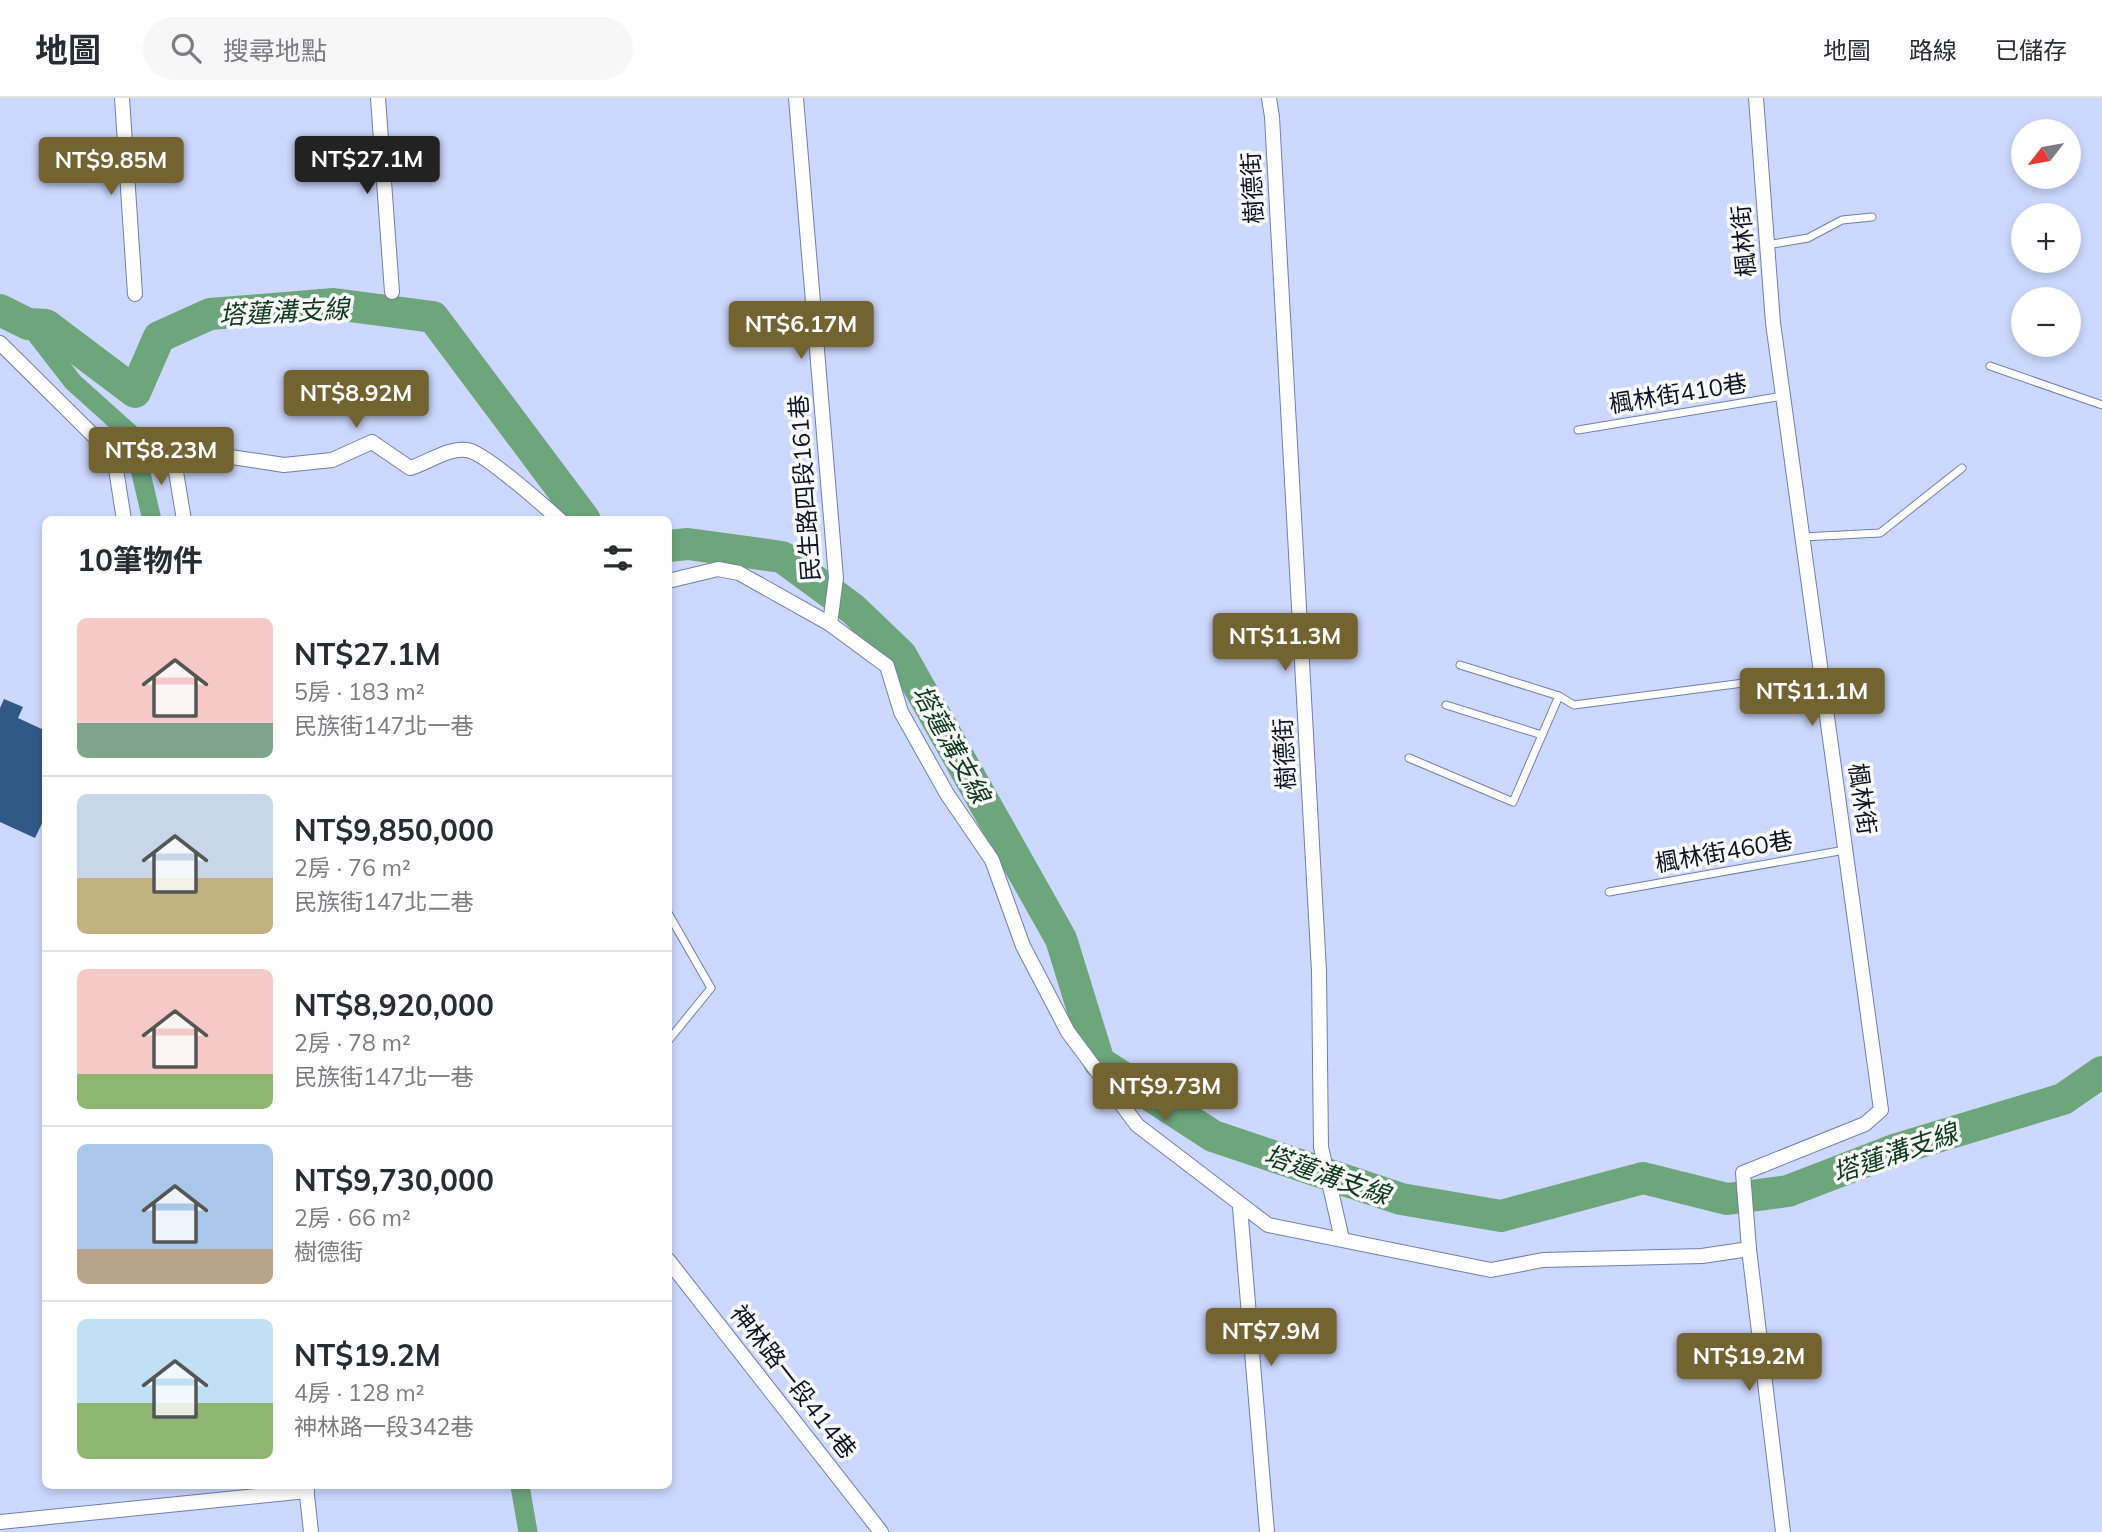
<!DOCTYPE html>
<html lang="zh-TW">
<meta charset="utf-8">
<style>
:root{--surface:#fff;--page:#f7f7f7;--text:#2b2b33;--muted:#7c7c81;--line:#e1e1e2;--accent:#736331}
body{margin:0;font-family:Mulish,"Noto Sans TC",sans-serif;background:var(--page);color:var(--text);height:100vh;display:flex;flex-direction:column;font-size:26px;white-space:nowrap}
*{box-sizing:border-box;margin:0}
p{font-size:23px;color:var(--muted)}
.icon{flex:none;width:38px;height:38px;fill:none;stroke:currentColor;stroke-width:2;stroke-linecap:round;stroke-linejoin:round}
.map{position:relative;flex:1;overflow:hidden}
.sheet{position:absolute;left:42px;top:418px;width:630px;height:973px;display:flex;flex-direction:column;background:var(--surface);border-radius:10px;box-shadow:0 4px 10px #0003}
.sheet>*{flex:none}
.needle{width:46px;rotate:239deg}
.buttons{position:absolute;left:2011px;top:21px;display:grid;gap:14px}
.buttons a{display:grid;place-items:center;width:70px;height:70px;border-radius:50%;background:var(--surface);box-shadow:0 4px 10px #0003;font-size:35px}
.price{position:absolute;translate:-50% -60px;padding:0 16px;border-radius:7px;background:var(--accent);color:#fff;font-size:23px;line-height:46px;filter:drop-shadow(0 2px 4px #0008)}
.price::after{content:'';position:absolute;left:50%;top:42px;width:21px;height:16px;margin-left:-10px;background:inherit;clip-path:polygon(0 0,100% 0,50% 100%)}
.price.selected{background:#222;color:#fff}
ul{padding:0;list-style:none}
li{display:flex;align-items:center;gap:21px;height:175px;padding:0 35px}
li+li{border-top:2px solid var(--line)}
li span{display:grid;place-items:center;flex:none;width:196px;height:140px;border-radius:10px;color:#555}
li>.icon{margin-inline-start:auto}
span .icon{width:84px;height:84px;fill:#fffc;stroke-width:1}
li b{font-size:30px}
h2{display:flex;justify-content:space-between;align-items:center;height:84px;padding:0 35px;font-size:30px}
header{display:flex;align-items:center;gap:42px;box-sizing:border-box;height:98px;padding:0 35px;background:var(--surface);border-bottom:2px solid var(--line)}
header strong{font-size:33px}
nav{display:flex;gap:38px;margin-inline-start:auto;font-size:24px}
.search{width:490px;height:63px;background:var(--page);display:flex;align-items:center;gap:18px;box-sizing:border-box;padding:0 24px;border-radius:38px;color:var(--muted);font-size:26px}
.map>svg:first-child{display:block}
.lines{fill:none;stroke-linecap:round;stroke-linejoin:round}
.canal{stroke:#6da67b;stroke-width:19}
.river{stroke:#6da67b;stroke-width:32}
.building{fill:#305986}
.service-casing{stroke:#727fa9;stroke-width:9}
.minor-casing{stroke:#727fa9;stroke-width:16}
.service{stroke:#fff;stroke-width:7}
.minor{stroke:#fff;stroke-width:14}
.labels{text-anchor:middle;stroke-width:7;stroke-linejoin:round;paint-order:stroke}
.street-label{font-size:24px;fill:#0f1323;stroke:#fafafa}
.water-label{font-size:26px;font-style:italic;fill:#0f3b1e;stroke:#fafafa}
</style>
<header>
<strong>地圖</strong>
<div class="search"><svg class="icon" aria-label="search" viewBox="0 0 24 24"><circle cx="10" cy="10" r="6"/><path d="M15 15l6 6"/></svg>搜尋地點</div>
<nav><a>地圖</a><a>路線</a><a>已儲存</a></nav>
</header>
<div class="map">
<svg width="2102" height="1434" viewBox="0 0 2102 1434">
<rect width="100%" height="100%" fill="#cdd8fe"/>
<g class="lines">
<g class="canal">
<polyline points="28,226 73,284 132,337 152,422"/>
<polyline points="520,1388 528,1434"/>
</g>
<g class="river">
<polyline points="0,212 28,226 46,227 135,294 159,239 210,216 334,206 433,219 585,422"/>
<polyline points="668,448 688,446 782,459 853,511 901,557 1061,841 1099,964 1213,1038 1401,1101 1501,1118 1643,1080 1727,1101 1788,1093 1897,1051 2063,1001 2102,974"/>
</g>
</g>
<polygon class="building" points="4,601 23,609 18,620 46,633 46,717 35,740 0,724 0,610"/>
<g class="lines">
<g class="service-casing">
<g id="service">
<polyline points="1767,147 1808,140 1842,122 1872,119"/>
<polyline points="1990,268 2102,307"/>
<polyline points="1578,332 1783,298"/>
<polyline points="1803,439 1880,435 1962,370"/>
<polyline points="1460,567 1559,598 1574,607 1821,575"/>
<polyline points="1446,607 1542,637"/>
<polyline points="1409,660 1513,704 1559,598"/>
<polyline points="1609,794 1845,752"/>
<polyline points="668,815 711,890 668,943"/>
</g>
</g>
<g class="minor-casing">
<g id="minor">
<polyline points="122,0 135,196"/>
<polyline points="378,0 392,194"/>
<polyline points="796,0 836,480 830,526"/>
<polyline points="1269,0 1272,19 1319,873 1321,1049 1342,1141"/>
<polyline points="1756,0 1773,225 1881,1012 1865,1026 1743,1075 1749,1151 1783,1434"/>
<polyline points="0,245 109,353 116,371 124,422"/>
<polyline points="172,350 184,422"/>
<path d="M109,353L172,350L284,367L332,362L372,344L410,370C428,365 448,349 467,352C484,354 544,408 560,422"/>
<polyline points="668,483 718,471 739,475 830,526 887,568 901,614 947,696 992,762 1023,848 1068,934 1137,1027 1268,1127 1491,1172 1543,1162 1702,1158 1749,1151"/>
<polyline points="1240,1109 1267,1434"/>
<polyline points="668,1162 881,1434"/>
<polyline points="306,1388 311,1434"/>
<polyline points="0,1424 307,1393"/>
</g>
</g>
<use href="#service" class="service"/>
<use href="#minor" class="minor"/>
</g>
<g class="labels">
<g class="street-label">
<text transform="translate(1253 90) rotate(-93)" y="8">樹德街</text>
<text transform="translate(1744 143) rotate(-95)" y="8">楓林街</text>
<text transform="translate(1678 296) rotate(-9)" y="8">楓林街410巷</text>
<text transform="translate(805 390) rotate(-94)" y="8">民生路四段161巷</text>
<text transform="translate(1285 656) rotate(-93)" y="8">樹德街</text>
<text transform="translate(1862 701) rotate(82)" y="8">楓林街</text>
<text transform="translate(1724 754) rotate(-10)" y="8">楓林街460巷</text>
<text transform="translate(793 1284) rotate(52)" y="8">神林路一段414巷</text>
</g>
<g class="water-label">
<text transform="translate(284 214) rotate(-3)" y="9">塔蓮溝支線</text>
<text transform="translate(951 646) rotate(61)" y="9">塔蓮溝支線</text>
<text transform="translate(1895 1055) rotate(-19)" y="9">塔蓮溝支線</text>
<text transform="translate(1327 1077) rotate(19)" y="9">塔蓮溝支線</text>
</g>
</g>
</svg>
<div class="buttons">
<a><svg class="needle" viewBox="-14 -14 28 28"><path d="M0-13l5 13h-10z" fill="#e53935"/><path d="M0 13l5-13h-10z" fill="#7c7c81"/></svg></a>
<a>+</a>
<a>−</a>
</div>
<b class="price selected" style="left:367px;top:98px">NT$27.1M</b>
<b class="price" style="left:111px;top:99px">NT$9.85M</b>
<b class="price" style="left:801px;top:263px">NT$6.17M</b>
<b class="price" style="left:356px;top:332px">NT$8.92M</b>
<b class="price" style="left:161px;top:389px">NT$8.23M</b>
<b class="price" style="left:1285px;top:575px">NT$11.3M</b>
<b class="price" style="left:1812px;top:630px">NT$11.1M</b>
<b class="price" style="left:1165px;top:1025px">NT$9.73M</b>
<b class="price" style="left:1271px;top:1270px">NT$7.9M</b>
<b class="price" style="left:1749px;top:1295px">NT$19.2M</b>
<section class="sheet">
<h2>10筆物件<svg class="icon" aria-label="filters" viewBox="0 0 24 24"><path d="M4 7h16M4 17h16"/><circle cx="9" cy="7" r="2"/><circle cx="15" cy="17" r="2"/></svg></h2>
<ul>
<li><span style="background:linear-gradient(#f6c9c9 75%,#7fa58c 0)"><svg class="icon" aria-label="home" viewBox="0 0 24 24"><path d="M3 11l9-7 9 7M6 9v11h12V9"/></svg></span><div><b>NT$27.1M</b><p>5房 · 183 m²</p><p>民族街147北一巷</p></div></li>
<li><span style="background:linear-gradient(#c9d6e8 60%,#c2b280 0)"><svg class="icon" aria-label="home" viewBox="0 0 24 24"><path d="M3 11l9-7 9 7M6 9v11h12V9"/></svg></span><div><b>NT$9,850,000</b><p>2房 · 76 m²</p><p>民族街147北二巷</p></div></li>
<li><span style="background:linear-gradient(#f6c9c9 75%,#8fb573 0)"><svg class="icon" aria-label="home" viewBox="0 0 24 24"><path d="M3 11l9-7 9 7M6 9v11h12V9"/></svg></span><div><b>NT$8,920,000</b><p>2房 · 78 m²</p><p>民族街147北一巷</p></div></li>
<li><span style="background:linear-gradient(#a9c7e8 75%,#b9a48a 0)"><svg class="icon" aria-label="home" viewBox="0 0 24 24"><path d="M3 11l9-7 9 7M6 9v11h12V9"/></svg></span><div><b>NT$9,730,000</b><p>2房 · 66 m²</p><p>樹德街</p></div></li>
<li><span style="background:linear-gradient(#bfe0f5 60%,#8fb573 0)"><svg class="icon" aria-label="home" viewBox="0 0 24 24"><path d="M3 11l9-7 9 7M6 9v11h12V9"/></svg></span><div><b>NT$19.2M</b><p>4房 · 128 m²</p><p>神林路一段342巷</p></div></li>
</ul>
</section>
</div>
